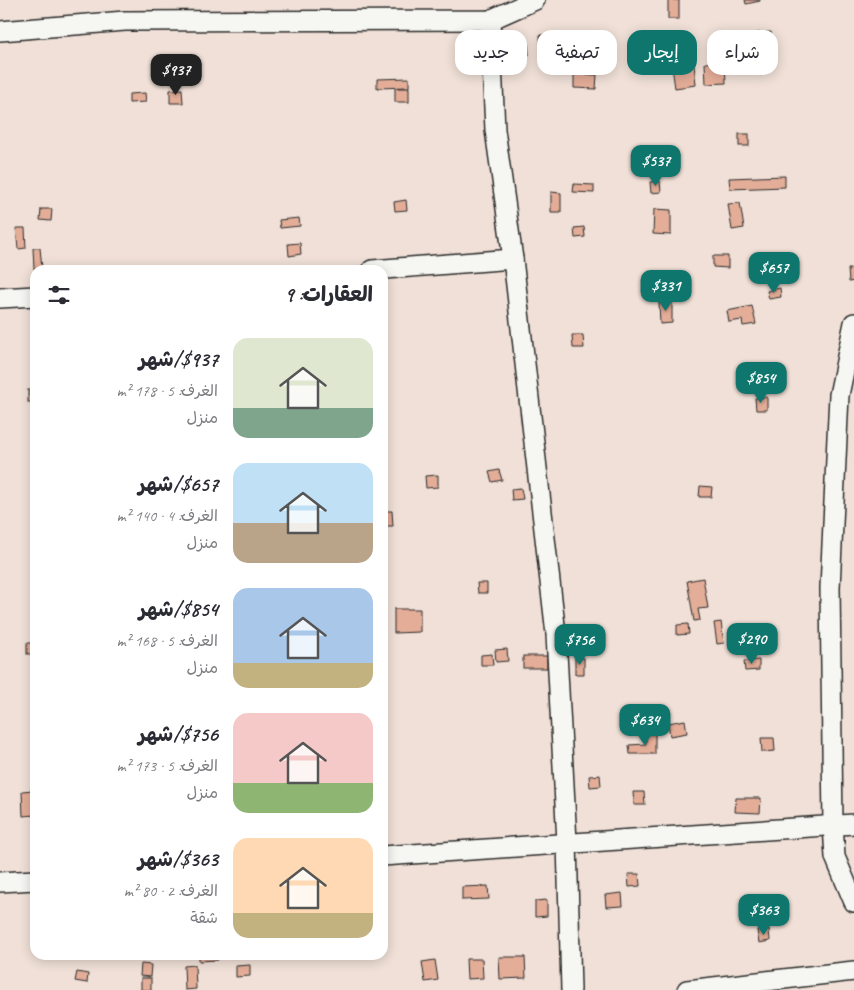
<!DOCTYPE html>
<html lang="ar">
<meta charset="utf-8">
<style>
:root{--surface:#fff;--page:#f7f7f7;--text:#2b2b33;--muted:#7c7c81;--accent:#0f766e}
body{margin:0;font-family:Caveat,"Playpen Sans Arabic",sans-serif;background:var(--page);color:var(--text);direction:rtl;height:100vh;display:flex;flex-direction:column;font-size:19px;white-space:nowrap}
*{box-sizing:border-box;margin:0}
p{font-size:16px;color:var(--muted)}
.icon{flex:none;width:28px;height:28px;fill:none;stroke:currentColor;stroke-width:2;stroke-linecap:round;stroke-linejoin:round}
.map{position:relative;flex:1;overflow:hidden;direction:ltr}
.drawer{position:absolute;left:30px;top:265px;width:358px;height:695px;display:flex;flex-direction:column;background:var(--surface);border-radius:15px;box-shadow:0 2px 12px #0003;direction:rtl}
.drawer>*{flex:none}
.banner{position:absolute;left:402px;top:30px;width:376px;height:45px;direction:rtl;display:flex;gap:10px}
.price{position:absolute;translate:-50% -42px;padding:0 11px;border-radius:10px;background:var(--accent);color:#fff;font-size:16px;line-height:32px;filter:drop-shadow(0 1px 2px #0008)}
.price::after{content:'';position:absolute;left:50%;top:30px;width:15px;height:11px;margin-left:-8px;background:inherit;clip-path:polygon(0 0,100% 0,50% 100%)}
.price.on{background:#222;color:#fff}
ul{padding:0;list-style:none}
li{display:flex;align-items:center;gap:15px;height:125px;padding:0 15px}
li span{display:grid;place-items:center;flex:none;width:140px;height:100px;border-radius:15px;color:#555}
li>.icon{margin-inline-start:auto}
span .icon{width:60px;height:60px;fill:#fffc;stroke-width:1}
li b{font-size:21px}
h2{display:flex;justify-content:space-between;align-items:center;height:60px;padding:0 15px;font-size:21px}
.chip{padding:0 18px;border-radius:15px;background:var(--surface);box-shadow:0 2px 12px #0003;font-size:18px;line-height:45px}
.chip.on{background:var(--accent);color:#fff}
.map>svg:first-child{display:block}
.building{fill:#e3ad98;stroke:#2b2b2b}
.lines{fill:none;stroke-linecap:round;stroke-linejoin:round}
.street-casing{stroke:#2b2b2b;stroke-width:22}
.street{stroke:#f6f6f2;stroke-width:19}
</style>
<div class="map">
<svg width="854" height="990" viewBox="0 0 854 990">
<rect width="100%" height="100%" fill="#f0e0d7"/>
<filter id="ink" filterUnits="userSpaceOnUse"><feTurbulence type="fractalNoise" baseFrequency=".02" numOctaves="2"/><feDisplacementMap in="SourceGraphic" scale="10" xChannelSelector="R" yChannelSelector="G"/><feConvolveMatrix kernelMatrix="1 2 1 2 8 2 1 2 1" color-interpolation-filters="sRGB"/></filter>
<g filter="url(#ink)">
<g class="building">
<rect x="668" y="0" width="11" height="19"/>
<polygon points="745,0 760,0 760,1 746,4"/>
<polygon points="771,32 772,44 757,45 757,33"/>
<polygon points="566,34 567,63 541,63 540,35"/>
<polygon points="528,43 529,55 510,56 509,44"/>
<polygon points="725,62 726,83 706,84 705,63"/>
<polygon points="694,64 696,85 675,88 672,67"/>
<polygon points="574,74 597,75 596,89 574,88"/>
<polygon points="409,78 409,87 377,88 377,79"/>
<rect x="395" y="88" width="14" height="14"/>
<polygon points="182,89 183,103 170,103 170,90"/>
<polygon points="145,93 146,102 129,103 129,94"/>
<rect x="739" y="134" width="10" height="12"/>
<polygon points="785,176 785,187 730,189 729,178"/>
<polygon points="660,181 661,192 651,193 650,182"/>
<polygon points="574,184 594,185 594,193 573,192"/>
<polygon points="551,192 561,193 561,212 551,212"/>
<polygon points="406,200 407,210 395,211 394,202"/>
<polygon points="740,203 744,228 732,230 728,204"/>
<polygon points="41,209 52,209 51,221 40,220"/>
<polygon points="654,209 671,210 671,235 653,234"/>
<polygon points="299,218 300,226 280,228 279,220"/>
<polygon points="584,227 585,237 575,238 574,228"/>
<polygon points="16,228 25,228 26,248 18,249"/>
<polygon points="300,243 301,254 289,256 288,244"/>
<polygon points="33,248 40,248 42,268 34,269"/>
<polygon points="713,256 728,256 728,268 713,267"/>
<polygon points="848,269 854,269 854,281 849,282"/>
<polygon points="780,288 781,297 769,299 767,291"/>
<polygon points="672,301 672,323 660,324 659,302"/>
<polygon points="752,306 756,324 743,326 742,320 729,322 727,311"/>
<polygon points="572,335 583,335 584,348 573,348"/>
<rect x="28" y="390" width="7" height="12"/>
<polygon points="767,397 767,410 756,410 755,398"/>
<polygon points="499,470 502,480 492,482 489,472"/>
<polygon points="438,475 438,487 426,488 425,476"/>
<polygon points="700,486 712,487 711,497 699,497"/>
<polygon points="521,488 523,499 512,500 511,489"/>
<polygon points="382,511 392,511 393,526 382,526"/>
<polygon points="703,578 708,608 698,609 700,620 694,621 687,581"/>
<polygon points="477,583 487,583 487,593 478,593"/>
<polygon points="394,609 420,609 420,632 394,633"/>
<polygon points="721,622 724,643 717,644 714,623"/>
<polygon points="688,624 689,634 677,635 677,625"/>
<polygon points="745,626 749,641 735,643 732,629"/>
<rect x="27" y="643" width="8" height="11"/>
<polygon points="507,649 508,661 496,662 495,650"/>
<polygon points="492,654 493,665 481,665 481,655"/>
<rect x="523" y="656" width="24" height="12"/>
<rect x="575" y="658" width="9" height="16"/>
<polygon points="759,660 759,670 745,671 744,661"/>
<polygon points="627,715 640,716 639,729 626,728"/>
<polygon points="685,720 687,733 670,736 668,723"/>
<polygon points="646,734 655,734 655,754 630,754 629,745 646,744"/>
<polygon points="761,738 774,738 775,751 762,752"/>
<polygon points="600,775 601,786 590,787 589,776"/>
<polygon points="34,790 35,815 23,816 22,791"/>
<polygon points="633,792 644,792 645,805 634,805"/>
<polygon points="736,798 761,798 760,813 735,812"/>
<polygon points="628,874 639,874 640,886 629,887"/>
<polygon points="488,886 489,899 462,900 462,887"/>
<polygon points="622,893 623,906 606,907 605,895"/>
<polygon points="547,900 547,916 535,917 535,901"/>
<polygon points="769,929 770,941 759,943 757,930"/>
<polygon points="199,955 217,955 218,960 199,961"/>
<polygon points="499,957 525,957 526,978 500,979"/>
<polygon points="466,959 482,959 483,978 467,979"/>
<polygon points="435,960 438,980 425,982 422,962"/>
<polygon points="141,964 151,965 150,977 140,976"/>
<polygon points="195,965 196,989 185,990 184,966"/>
<polygon points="250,965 250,976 236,977 236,966"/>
<polygon points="77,972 88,974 87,983 75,981"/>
<rect x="141" y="978" width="10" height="12"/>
</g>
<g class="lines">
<g class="street-casing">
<g id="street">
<polyline points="490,20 495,130 513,259 556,634 567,842 571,990"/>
<polyline points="0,31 125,21 490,20 535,0"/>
<polyline points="372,270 513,259"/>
<polyline points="0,298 35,296"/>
<polyline points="854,323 839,395 830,588 833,825 835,857 854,902"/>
<polyline points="382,856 854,824"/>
<polyline points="0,882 35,880"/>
<polyline points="687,990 854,971"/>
</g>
</g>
<use href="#street" class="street"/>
</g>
</g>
</svg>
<b class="price on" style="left:176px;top:96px">$937</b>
<b class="price" style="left:656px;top:187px">$537</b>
<b class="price" style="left:774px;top:294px">$657</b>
<b class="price" style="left:666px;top:312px">$331</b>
<b class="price" style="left:761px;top:404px">$854</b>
<b class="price" style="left:752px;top:665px">$290</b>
<b class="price" style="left:580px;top:666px">$756</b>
<b class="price" style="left:645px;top:746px">$634</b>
<b class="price" style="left:764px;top:936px">$363</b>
<div class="banner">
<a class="chip">شراء</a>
<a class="chip on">إيجار</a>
<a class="chip">تصفية</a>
<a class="chip">جديد</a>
</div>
<section class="drawer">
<h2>العقارات: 9<svg class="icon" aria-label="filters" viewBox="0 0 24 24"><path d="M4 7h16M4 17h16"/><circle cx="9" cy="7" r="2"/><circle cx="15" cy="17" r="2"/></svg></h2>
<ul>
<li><span style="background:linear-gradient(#dfe7d0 70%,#7fa58c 0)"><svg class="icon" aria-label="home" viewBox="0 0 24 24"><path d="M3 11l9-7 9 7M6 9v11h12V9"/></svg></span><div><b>$937/شهر</b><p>الغرف: 5 · 178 m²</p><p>منزل</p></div></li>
<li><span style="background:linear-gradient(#bfe0f5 60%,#b9a48a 0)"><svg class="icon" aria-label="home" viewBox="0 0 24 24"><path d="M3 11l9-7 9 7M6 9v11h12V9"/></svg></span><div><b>$657/شهر</b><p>الغرف: 4 · 140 m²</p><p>منزل</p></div></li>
<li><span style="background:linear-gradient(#a9c7e8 75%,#c2b280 0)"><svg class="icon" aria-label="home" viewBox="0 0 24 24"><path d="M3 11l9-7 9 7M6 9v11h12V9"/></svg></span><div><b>$854/شهر</b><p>الغرف: 5 · 168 m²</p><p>منزل</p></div></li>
<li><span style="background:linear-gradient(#f6c9c9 70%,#8fb573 0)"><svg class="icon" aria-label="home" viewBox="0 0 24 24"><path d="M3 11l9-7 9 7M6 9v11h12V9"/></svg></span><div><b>$756/شهر</b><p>الغرف: 5 · 173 m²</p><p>منزل</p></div></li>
<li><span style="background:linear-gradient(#ffd9b3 75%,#c2b280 0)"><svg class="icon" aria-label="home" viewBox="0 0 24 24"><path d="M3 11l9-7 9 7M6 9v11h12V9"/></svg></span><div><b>$363/شهر</b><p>الغرف: 2 · 80 m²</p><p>شقة</p></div></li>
</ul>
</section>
</div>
